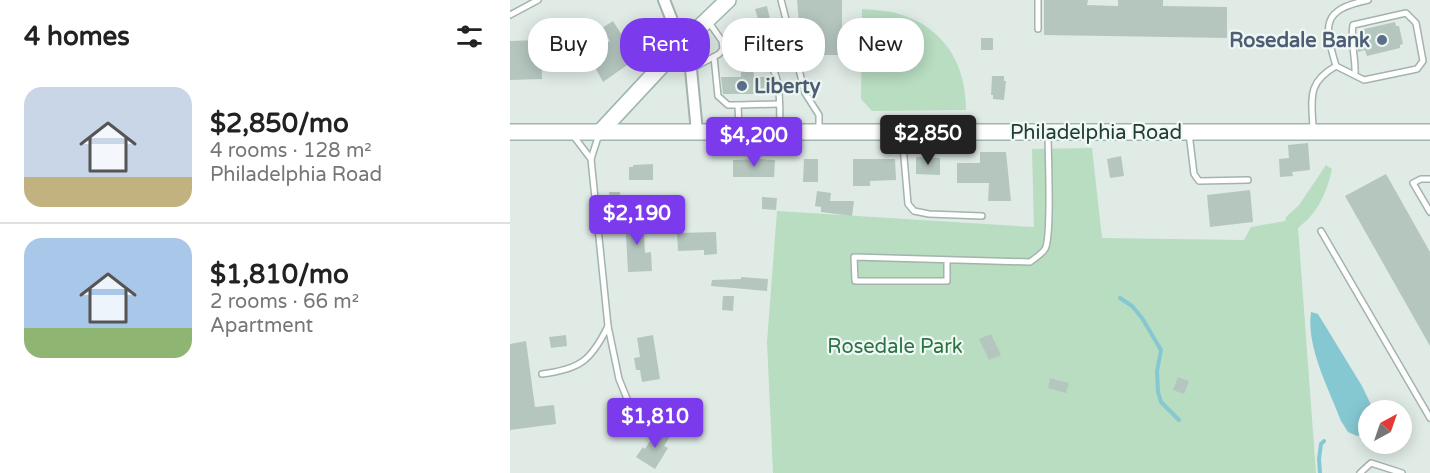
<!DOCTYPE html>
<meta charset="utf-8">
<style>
:root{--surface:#fff;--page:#f6f6f6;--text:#222;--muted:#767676;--line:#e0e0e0;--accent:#7c3aed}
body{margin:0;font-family:"Varela Round",sans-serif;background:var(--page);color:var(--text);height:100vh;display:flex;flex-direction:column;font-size:22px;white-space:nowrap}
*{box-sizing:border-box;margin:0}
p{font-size:20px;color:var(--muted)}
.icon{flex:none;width:33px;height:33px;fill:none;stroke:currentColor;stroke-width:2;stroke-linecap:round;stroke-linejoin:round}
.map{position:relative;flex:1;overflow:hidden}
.sheet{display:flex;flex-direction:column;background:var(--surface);width:510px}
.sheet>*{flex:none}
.banner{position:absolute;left:18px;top:18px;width:570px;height:54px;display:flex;gap:12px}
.needle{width:39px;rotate:40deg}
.tools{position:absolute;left:848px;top:400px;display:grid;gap:12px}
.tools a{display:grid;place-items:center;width:54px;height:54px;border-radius:50%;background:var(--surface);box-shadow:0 3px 15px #0003;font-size:30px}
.price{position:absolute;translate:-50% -51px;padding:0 14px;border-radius:6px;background:var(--accent);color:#fff;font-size:20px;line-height:39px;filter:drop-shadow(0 2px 3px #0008)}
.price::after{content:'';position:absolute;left:50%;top:36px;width:18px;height:14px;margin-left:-9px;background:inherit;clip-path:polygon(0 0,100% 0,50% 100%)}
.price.selected{background:#222;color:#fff}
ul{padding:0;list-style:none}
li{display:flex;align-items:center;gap:18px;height:150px;padding:0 24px}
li+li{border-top:2px solid var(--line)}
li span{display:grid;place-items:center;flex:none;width:168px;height:120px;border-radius:18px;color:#555}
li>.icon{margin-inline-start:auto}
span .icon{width:72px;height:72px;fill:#fffc;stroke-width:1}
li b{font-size:26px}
h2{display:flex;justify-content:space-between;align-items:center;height:72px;padding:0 24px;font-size:26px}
.pill{padding:0 21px;border-radius:24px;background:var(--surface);box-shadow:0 3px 15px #0003;font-size:21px;line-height:54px}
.pill.selected{background:var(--accent);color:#fff}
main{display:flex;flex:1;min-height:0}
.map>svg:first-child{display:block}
.green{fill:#b8ddc1}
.water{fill:#86c8d2}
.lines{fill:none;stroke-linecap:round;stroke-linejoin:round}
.stream{stroke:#86c8d2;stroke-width:4}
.building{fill:#b5c6bf}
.lane-casing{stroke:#a3b3ad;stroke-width:8}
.street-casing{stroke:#a3b3ad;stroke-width:14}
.secondary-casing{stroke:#9eb7ae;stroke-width:18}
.lane{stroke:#fff;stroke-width:5}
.street{stroke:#fff;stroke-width:10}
.secondary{stroke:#fff;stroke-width:15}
.service-dot{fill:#5c6f8a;stroke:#f0f8f4;stroke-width:2}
.labels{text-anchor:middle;stroke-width:4.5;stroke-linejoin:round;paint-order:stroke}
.service-label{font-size:20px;font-weight:bold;fill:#4e5e75;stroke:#f0f8f4;text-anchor:end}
.street-label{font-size:20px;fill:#203c34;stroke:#f0f8f4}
.park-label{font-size:20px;fill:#2a7445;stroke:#f0f8f4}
</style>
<main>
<section class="sheet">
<h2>4 homes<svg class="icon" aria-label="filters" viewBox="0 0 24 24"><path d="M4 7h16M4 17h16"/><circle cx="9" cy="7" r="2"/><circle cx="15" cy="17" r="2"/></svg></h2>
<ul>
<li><span style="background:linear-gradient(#c9d6e8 75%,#c2b280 0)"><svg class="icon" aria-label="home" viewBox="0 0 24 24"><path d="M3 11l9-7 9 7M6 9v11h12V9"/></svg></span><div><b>$2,850/mo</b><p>4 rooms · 128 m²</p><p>Philadelphia Road</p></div></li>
<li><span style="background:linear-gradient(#a9c7e8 75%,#8fb573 0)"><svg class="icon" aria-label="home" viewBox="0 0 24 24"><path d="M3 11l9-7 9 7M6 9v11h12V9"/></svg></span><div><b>$1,810/mo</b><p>2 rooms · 66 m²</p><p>Apartment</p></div></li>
</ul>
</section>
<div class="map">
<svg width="920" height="473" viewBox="0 0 920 473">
<rect width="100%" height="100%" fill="#e0ebe6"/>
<g class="green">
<path d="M352,9C367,10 384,11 398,17C438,33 456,68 456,110L362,111L351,99Z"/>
<path d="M582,148L592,238L734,240L741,227L775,221L776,217L789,205L816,165L822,169C817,192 808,213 788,228L806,473H263L257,342L267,211L524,227L522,149Z"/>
</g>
<path class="water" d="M801,312L808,314L852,386L864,411H858V433L847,436L838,432L831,421C819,389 796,347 801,312Z"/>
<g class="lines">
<g class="stream">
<polyline points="610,298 622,306 632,318 651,350 647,371 648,392 651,402 669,420"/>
<polyline points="810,473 809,459 811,444 814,441"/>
</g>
</g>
<g class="building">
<polygon points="287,0 332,0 332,55 292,55 292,34 290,34"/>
<polygon points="534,0 578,0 577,5 608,6 608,0 653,0 653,6 717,7 717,38 534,35"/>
<polygon points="257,6 261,24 250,26 245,9"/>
<polygon points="103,21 113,37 115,36 117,39 124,34 137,51 129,57 130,60 122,66 120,63 93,82 78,54 100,41 92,28"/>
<polygon points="885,22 886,26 889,26 893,44 890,45 890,48 857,56 855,50 848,52 847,38 852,37 850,30"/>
<rect x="471" y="38" width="12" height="12"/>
<polygon points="31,40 32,79 0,80 0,41"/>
<polygon points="243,67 244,77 261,77 264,94 213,94 211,77 231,77 231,68"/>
<polygon points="482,76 494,76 494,81 496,81 494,100 483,99 483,95 481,95"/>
<polygon points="798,143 800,170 782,172 783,176 770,177 769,159 779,158 778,145"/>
<polygon points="470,152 496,152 501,201 478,201 479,183 447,183 447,163 470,163"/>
<polygon points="611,156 614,176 600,178 597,159"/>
<polygon points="406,157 430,158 430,175 406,174"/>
<polygon points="248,159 265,160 264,177 223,177 223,160"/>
<polygon points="294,159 308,159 308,182 293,182"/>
<polygon points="343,159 385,159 386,180 360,181 360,186 343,186"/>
<polygon points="143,164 143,180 119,180 119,167 123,167 123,165"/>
<polygon points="876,174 920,252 920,346 835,196"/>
<polygon points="740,190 743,222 700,227 697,195"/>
<polygon points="307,191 321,193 320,201 344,201 342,216 311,212 311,207 305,206"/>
<polygon points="99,192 110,192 111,204 100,204"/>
<polygon points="252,197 267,198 266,210 252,209"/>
<polygon points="133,217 135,253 141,252 142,271 118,272 115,218"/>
<polygon points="206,232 207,254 194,255 194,250 168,251 167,233"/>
<polygon points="231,277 258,279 257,291 201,286 202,280 231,279"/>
<polygon points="213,296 224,296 223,311 212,310"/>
<polygon points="481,334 491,355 479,360 469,339"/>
<polygon points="56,335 57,346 41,348 39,337"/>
<polygon points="143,335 150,379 132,382 130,370 126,370 124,358 130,357 127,338"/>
<polygon points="16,341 25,407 44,405 46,424 0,430 0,344"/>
<polygon points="668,377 679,381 674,394 663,390"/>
<polygon points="540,378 559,383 556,393 538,388"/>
<polygon points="149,427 161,435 154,446 158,448 145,469 126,457 133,447 135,449"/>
</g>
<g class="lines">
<g class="lane-casing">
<g id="lane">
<polyline points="271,0 295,93 309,115 309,129"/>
<polyline points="0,15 28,0"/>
<polyline points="528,29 528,0"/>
<path d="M213,49C224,51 241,50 251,56C274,70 269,107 270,131"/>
<polyline points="204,57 208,96 218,105 228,105 229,130"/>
<path d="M826,66C814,25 811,10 858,0"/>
<polyline points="181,69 209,54 213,49 212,41 198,21"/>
<polyline points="228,105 268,104"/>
<path d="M803,129C802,99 796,83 826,66L854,80L907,69L913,61L906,23L896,13L843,25C840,41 846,58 845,75"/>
<polyline points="679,133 684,174 689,181 738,180"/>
<polyline points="62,134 81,159"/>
<polyline points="89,134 81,159 98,326 109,379 120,406 141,431"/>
<polyline points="392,134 398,204 404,211 419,214 472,216"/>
<polyline points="920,179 911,179 903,183 920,212"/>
<polyline points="811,231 920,418"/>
<path d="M437,260V281H345L344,257L520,262C525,258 532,254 535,249C542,237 538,154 538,134"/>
<path d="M32,374C70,369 81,361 98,326"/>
<polyline points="850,473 861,463 892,473"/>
</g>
</g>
<g class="street-casing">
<polyline id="street" points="154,0 181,69 187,132"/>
</g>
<g class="secondary-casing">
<g id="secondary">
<polyline points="0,132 920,132"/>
<polyline points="90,132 171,45 218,0"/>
</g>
</g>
<use href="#lane" class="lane"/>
<use href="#street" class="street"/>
<use href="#secondary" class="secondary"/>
</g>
<g class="service-dot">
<circle cx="872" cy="40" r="6"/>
<circle cx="232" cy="86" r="6"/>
</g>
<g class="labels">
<g class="service-label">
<text x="860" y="47">Rosedale Bank</text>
<text x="244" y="93" text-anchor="start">Liberty</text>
</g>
<g class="street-label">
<text x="586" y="139">Philadelphia Road</text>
</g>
<g class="park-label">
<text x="385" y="353">Rosedale Park</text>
</g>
</g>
</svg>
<div class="tools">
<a><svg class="needle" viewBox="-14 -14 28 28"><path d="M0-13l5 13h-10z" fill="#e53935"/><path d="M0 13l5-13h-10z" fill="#767676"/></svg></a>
</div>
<b class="price selected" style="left:418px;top:166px">$2,850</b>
<b class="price" style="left:244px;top:168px">$4,200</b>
<b class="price" style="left:127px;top:246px">$2,190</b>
<b class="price" style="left:145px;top:449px">$1,810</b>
<div class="banner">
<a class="pill">Buy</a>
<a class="pill selected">Rent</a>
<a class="pill">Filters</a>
<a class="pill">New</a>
</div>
</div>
</main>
